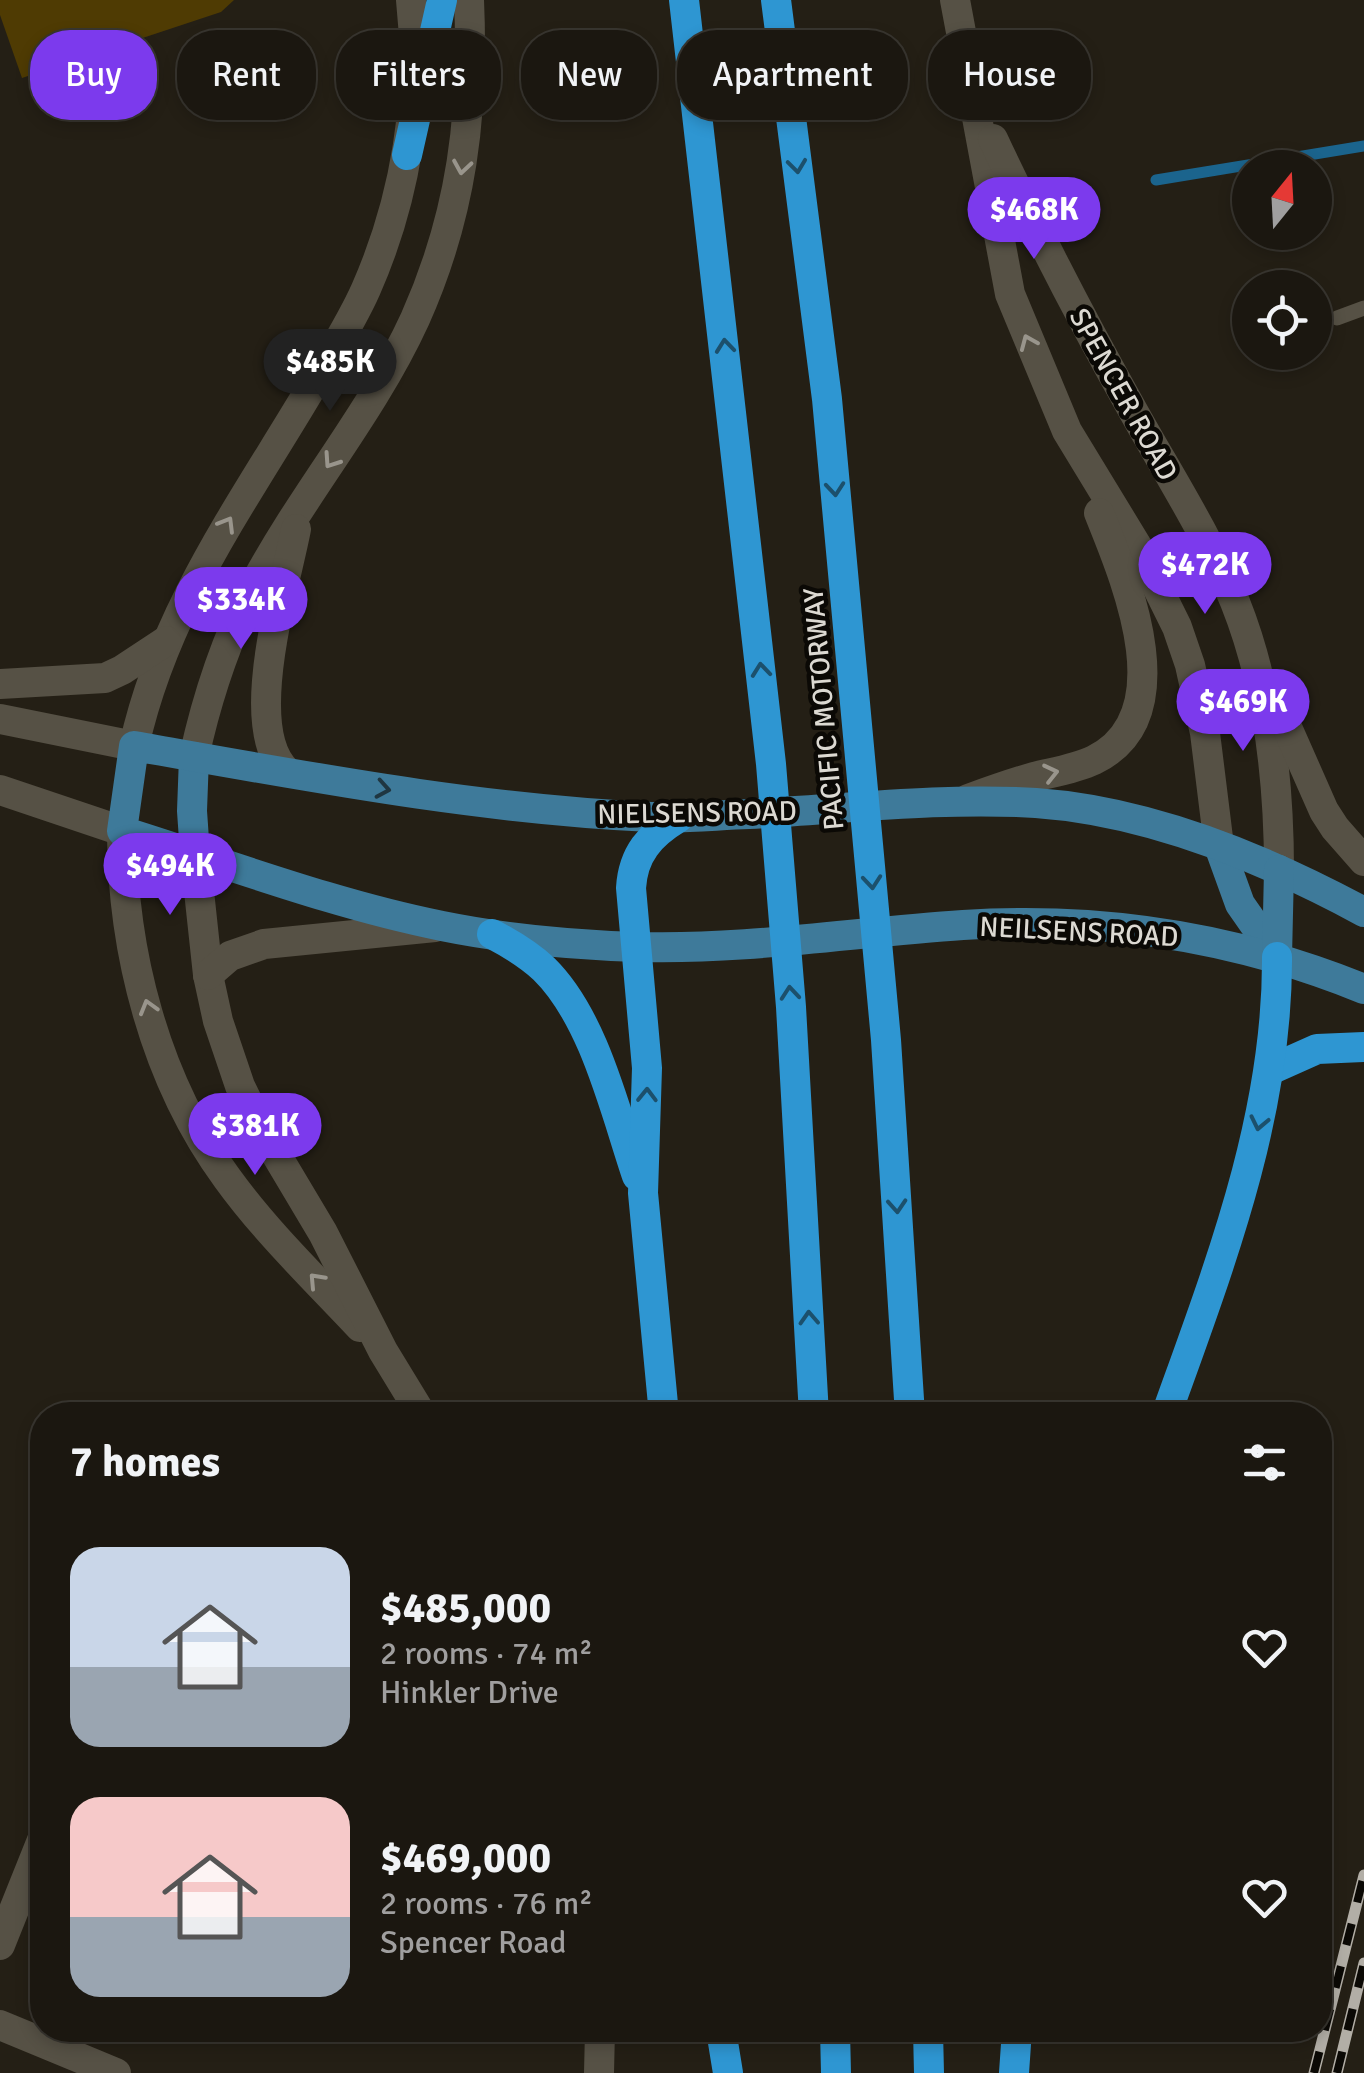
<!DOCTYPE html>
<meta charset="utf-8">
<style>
:root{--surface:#1b1710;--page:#242019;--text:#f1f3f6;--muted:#a09f9f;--line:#393630;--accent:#7c3aed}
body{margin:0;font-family:Signika,sans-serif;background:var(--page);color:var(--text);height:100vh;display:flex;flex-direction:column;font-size:38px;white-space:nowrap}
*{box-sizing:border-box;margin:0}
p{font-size:32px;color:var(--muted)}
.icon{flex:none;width:55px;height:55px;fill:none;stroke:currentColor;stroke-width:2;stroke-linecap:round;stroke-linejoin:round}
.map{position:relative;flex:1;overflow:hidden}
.details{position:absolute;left:30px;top:1402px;width:1302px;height:640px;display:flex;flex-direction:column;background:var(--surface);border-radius:40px;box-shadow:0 5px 15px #0003,0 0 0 2px var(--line)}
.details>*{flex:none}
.guide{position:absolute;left:30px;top:30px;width:1305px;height:90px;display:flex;gap:20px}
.needle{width:65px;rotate:18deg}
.tools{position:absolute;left:1232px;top:150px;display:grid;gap:20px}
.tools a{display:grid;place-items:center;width:100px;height:100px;border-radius:50%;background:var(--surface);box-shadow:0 5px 15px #0003,0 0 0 2px var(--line);font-size:50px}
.price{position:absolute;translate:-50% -85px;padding:0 22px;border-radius:35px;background:var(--accent);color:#fff;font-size:32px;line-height:65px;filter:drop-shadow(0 2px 5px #0008)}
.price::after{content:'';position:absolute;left:50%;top:60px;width:30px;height:22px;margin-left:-15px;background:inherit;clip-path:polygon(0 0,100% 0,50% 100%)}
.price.current{background:#222;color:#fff}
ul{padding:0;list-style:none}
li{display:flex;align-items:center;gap:30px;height:250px;padding:0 40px}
li span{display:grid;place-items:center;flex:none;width:280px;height:200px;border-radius:30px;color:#555}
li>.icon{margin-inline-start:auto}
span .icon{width:120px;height:120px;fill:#fffc;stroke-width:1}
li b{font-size:42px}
h2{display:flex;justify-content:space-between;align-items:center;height:120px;padding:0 40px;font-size:42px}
.tag{padding:0 35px;border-radius:40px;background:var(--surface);box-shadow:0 5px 15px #0003,0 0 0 2px var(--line);font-size:35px;line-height:90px}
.tag.current{background:var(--accent);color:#fff}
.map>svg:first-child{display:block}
.green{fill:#4f3b03}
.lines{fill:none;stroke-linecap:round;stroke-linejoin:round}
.stream{stroke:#1b648d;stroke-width:11}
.service{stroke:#565145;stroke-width:15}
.minor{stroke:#565145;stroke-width:30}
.tertiary{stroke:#565145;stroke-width:30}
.secondary{stroke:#565145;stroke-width:30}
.primary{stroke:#3e7a9a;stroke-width:30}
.motorway{stroke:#2e96d2;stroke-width:30}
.rail-casing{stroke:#b2aea6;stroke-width:11}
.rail{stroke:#0b0905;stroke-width:8;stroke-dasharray:22;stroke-linecap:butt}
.oneway{stroke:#1c506c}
.oneway2{stroke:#99958c}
.oneway3{stroke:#1f3641}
.labels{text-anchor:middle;stroke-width:9;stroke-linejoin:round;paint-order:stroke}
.street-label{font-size:28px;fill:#dcd9d2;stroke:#0b0905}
</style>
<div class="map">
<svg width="1364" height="2073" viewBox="0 0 1364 2073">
<rect width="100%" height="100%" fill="#241f15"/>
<polygon class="green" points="0,0 234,0 221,12 22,78 0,15"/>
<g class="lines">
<polyline class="stream" points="1156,180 1364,146"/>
<polyline class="service" points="1337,318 1364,308"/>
<g class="minor">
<polyline points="0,1945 42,1840"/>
<polyline points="0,2025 116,2073"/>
</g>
<g class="tertiary">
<polyline points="955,0 1010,294 1067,431 1137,546 1177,627 1190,665 1205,733 1219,846"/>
<path d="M993,139C1036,231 1082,320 1132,409C1167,472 1208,535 1235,602C1269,687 1279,779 1279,870"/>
<polyline points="1275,700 1324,811 1335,828 1364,861"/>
<path d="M134,746C164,610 241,506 311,388C330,355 351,323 366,289C406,198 422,98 411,0"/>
<path d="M194,757C207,697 226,640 254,585C303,493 372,413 415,319C462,214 474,114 469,0"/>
<path d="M287,772C240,729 285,587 296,529"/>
<path d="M968,799C990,791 1012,783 1034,777C1054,772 1075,769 1094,760C1184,716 1126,580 1099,513"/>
<path d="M122,831C122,951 155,1080 227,1178C266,1232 315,1279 360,1327"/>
<polyline points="195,854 208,975 218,1021 240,1086 261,1129 323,1233 383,1351 422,1415"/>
<polyline points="208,975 230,956 264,944 435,927"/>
<polyline points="599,2073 600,2030"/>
</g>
<g class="secondary">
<polyline points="0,684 105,678 122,670 166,641"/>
<polyline points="0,719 134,746"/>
<polyline points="0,790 122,831"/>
</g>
<g class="primary">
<polyline points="194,757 192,811 195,854"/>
<polyline points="1219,846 1240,904 1277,957"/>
<path d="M1364,912C1264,858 1150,811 1036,803C941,797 844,809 749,814C716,815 683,819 651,817C476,809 305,776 134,746L122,831C228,864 333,904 442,926C506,939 573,945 638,947C746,950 855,932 963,925C1102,916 1236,937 1364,989"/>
<polyline points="1277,957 1279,870"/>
</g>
<g class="motorway">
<polyline points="684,0 771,764 791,1007 814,1415"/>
<polyline points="776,0 827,399 886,1040 910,1415"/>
<polyline points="407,155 442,0"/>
<path d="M492,934C511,944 529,955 544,969C594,1018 615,1111 637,1176"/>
<polyline points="1270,1070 1317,1049 1364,1047"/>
<path d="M664,1415L643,1193L647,1068L631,888C633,854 650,835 678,818"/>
<path d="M1166,1415C1219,1267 1278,1117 1277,957"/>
<polyline points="721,2030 728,2073"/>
<polyline points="835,2030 836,2073"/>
<polyline points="928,2030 929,2073"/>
<polyline points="1014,2073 1017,2030"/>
</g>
<g class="rail-casing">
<g id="rail">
<polyline points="1314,2073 1364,1875"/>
<polyline points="1337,2073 1364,1963"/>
</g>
</g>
<use href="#rail" class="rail"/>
</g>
<defs><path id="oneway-chevron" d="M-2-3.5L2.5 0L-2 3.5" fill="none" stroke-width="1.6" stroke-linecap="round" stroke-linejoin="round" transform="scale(2.5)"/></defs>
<g class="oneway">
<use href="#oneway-chevron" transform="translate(797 166) rotate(83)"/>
<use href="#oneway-chevron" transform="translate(725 346) rotate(-96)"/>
<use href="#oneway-chevron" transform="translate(835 489) rotate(85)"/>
<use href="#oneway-chevron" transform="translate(761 670) rotate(-96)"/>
<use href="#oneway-chevron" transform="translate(872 882) rotate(85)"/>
<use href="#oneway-chevron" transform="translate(790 993) rotate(-95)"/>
<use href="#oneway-chevron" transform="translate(647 1095) rotate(-89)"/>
<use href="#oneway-chevron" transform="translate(1259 1123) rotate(102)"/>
<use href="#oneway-chevron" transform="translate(897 1206) rotate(86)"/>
<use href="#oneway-chevron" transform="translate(809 1318) rotate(-93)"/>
</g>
<g class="oneway2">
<use href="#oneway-chevron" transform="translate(462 167) rotate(99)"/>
<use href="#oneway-chevron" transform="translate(1028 342) rotate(-113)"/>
<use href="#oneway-chevron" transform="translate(331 461) rotate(124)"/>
<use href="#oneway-chevron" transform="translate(227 524) rotate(-59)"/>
<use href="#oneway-chevron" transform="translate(1051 773) rotate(-13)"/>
<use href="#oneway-chevron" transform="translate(148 1007) rotate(-106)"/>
<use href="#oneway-chevron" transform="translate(316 1280) rotate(-133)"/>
</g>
<use class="oneway3" href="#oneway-chevron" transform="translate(383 789) rotate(10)"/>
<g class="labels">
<g class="street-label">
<text transform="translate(1124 394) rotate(61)" y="10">SPENCER ROAD</text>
<text transform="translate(823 709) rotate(-95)" y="10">PACIFIC MOTORWAY</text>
<text transform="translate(697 812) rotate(-1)" y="10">NIELSENS ROAD</text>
<text transform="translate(1079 931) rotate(3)" y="10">NEILSENS ROAD</text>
</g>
</g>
</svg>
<div class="tools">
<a><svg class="needle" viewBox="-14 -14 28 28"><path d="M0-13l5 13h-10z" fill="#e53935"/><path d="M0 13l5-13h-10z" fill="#a09f9f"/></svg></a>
<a><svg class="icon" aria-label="locate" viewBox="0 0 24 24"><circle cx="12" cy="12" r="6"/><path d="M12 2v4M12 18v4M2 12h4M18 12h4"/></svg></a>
</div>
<b class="price" style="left:1034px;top:262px">$468K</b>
<b class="price current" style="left:330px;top:414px">$485K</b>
<b class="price" style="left:1205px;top:617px">$472K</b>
<b class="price" style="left:241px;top:652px">$334K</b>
<b class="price" style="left:1243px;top:754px">$469K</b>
<b class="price" style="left:170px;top:918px">$494K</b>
<b class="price" style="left:255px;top:1178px">$381K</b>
<div class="guide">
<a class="tag current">Buy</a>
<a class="tag">Rent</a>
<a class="tag">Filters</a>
<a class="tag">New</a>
<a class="tag">Apartment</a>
<a class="tag">House</a>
</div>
<section class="details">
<h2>7 homes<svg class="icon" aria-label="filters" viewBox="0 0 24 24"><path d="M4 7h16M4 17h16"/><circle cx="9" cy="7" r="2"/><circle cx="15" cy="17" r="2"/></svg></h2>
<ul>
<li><span style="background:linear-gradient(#c9d6e8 60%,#9aa5b1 0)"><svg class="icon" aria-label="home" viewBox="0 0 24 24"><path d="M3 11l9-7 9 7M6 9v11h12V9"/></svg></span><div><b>$485,000</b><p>2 rooms · 74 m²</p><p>Hinkler Drive</p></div><svg class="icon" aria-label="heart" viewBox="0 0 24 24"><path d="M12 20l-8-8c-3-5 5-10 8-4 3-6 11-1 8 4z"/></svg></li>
<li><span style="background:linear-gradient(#f6c9c9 60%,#9aa5b1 0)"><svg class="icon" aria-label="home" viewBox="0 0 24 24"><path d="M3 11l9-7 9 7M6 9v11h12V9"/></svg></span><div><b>$469,000</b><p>2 rooms · 76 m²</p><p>Spencer Road</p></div><svg class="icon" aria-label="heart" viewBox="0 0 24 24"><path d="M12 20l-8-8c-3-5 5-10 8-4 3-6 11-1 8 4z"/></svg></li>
</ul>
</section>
</div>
